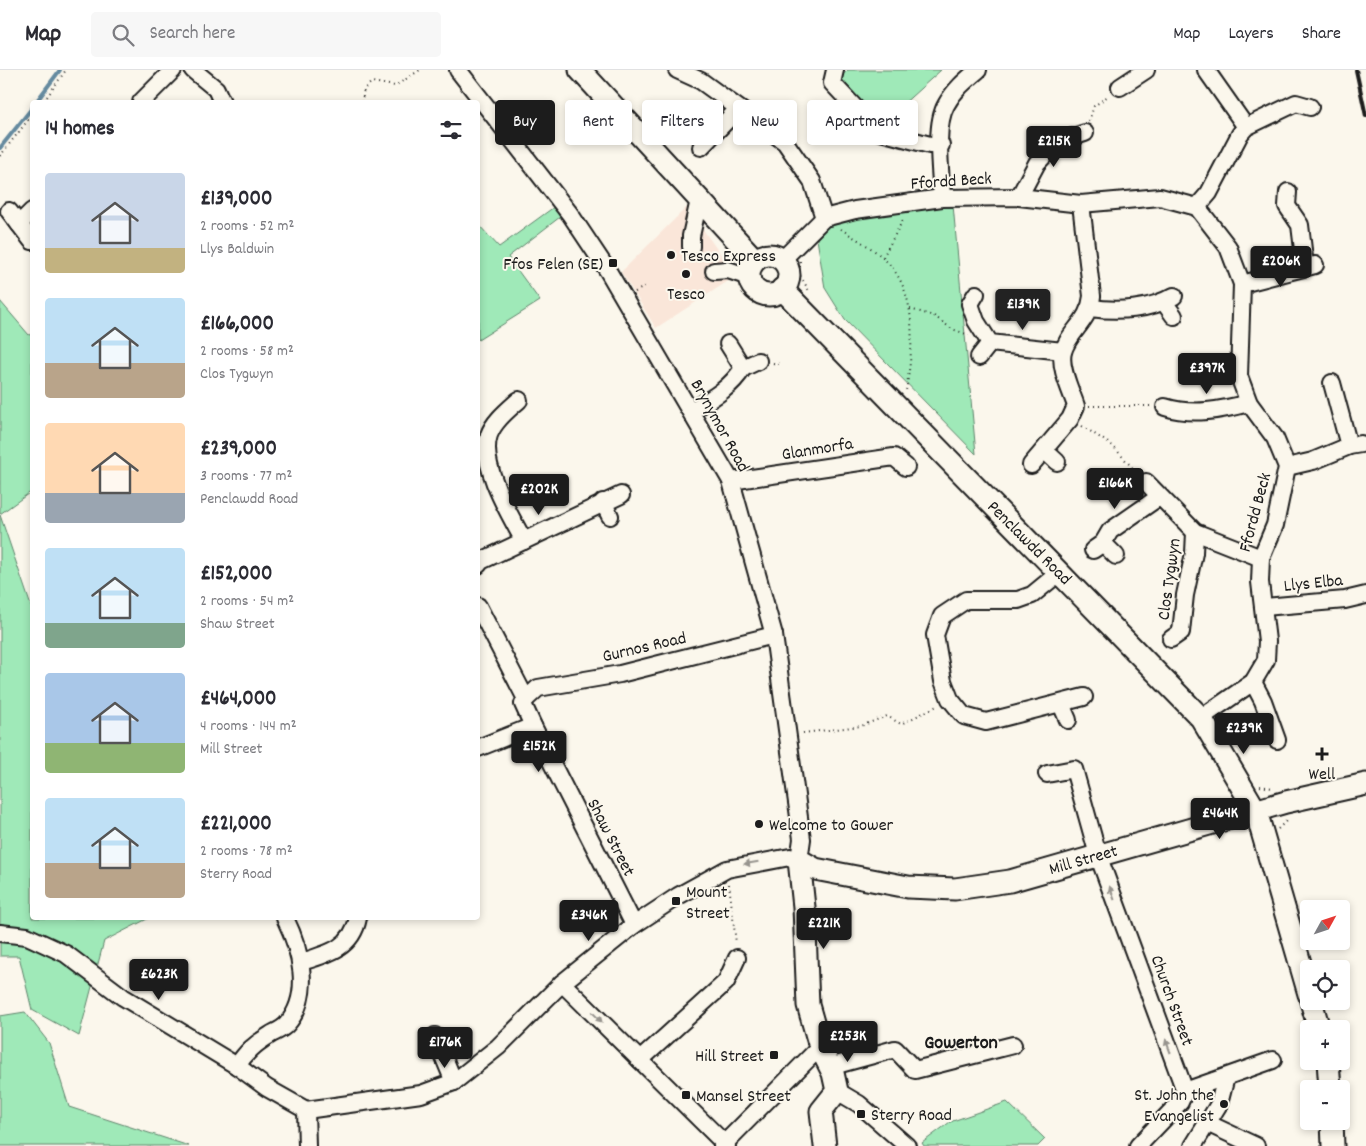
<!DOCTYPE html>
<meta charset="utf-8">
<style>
:root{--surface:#fff;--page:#f7f7f7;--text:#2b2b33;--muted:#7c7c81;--line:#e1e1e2;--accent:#1c1c1c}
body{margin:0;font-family:Dekko,sans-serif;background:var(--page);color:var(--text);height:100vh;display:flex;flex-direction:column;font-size:19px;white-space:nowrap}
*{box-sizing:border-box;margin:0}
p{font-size:16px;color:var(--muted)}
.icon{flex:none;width:28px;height:28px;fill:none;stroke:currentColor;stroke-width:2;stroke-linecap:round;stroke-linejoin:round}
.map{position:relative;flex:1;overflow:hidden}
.drawer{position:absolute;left:30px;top:30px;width:450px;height:820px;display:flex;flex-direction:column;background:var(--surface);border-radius:5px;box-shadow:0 2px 8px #0003}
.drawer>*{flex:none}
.guide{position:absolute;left:495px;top:30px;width:475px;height:45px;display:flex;gap:10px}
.needle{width:32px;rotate:50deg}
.fabs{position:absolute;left:1300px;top:830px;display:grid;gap:10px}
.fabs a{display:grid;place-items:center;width:50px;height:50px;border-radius:5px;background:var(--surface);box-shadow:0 2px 8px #0003;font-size:25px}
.price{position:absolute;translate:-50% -42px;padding:0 11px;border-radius:5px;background:var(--accent);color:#fff;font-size:16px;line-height:32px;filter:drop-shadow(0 1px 2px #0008)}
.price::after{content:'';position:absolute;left:50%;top:30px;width:15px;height:11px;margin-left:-8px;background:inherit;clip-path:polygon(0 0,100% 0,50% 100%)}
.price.selected{background:#222;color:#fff}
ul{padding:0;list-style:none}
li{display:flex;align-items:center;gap:15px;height:125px;padding:0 15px}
li span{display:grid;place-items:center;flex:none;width:140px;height:100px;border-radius:5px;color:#555}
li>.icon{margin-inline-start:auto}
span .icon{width:60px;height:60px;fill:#fffc;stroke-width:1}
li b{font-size:21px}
h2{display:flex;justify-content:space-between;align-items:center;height:60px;padding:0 15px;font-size:21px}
.chip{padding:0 18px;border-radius:5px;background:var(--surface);box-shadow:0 2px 8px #0003;font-size:18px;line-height:45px}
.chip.selected{background:var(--accent);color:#fff}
header{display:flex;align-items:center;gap:30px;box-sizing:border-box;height:70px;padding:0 25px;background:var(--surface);border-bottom:1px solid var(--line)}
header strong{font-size:24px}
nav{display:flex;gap:28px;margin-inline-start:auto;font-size:18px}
.search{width:350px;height:45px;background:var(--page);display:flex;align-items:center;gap:12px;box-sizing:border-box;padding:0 18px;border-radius:5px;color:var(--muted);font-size:19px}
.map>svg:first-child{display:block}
.built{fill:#fae6d9}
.green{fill:#9fe9b8;stroke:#5e826a}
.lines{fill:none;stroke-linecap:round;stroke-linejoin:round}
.stream{stroke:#658a9f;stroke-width:4}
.minor-casing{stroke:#1c1c1c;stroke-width:20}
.major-casing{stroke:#1c1c1c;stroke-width:25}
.path{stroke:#1c1c1c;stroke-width:2;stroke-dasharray:1 4;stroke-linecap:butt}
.minor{stroke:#fbf7ec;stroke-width:16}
.major{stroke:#fbf7ec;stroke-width:21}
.rail{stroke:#1c1c1c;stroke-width:4}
.oneway{fill:#97948e}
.poi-dot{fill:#1c1c1c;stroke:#fbf7ec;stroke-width:2}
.labels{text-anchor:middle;stroke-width:4;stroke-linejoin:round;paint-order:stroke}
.street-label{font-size:18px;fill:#1c1c1c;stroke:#fbf7ec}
.poi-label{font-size:18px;fill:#1c1c1c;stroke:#fbf7ec;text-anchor:start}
.quarter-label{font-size:20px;font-weight:bold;fill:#1c1c1c;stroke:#fbf7ec}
</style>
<header>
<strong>Map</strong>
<div class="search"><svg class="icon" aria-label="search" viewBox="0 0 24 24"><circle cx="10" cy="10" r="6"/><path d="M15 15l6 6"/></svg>Search here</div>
<nav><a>Map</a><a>Layers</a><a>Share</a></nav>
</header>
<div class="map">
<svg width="1366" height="1076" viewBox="0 0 1366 1076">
<rect width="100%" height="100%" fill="#fbf7ec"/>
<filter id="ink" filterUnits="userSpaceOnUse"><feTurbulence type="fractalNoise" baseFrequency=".02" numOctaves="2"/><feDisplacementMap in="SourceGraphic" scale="10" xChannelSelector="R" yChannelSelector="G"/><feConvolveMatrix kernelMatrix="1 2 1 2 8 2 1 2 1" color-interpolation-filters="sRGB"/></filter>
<g filter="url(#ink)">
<polygon class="built" points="687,137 736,206 656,258 621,202"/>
<g class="green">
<polygon points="848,0 941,0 881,54 840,7"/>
<polygon points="953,135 976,384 845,250 825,218 817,169 828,157 862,146"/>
<polygon points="554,137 560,147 508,187 540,231 478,270 478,154 499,177"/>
<polygon points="0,231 29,265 32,264 32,421 0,444"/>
<polygon points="0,445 32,539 32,848 149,848 104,871 79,966 32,940 19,886 0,886"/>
<polygon points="25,942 49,973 69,1037 189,1076 0,1076 0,946"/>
<polygon points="1007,1032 1045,1069 1038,1076 924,1076 922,1073 950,1052"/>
</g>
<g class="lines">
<g class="stream">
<polyline points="36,32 60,0"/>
<polyline points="0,78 32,38"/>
</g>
<g class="minor-casing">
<g id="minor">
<polyline points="193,0 216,19 222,32"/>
<polyline points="677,0 701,11 785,72 812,111 824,148"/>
<polyline points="835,0 832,13 877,61 930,75 941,75"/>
<polyline points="1206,0 1246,57"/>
<polyline points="1120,17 1146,0"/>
<polyline points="141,32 173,0"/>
<polyline points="701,77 738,39"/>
<polyline points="1288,122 1287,136 1300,155 1305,196"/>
<polyline points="1019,127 1037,93 1057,72 1085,63"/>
<path d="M942,128C941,103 934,56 946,35C954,20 966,10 978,0"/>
<polyline points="1197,137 1209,123 1240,64 1246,57 1296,33 1310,37"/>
<polyline points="9,141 32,171"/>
<polyline points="19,154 32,141"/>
<polyline points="691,177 691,166 699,130"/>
<polyline points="782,190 824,148 855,140 942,128 1019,127 1081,134 1160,127 1197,137 1228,177 1242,214 1239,306 1249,333 1275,368 1287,397 1275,455 1261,488 1260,512 1267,571 1266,590 1253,612 1201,648"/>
<polyline points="714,201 728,200 749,207"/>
<polyline points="1242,214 1315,195"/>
<polyline points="976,224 970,234 976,251 990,273 1063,281"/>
<polyline points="1164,232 1174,246"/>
<path d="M1091,238C1118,242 1150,240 1174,226"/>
<polyline points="979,287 990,273"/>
<polyline points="743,298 758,291"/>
<polyline points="1332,313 1349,376"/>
<path d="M519,330C508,340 494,351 489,365C479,395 510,445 524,471"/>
<path d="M1165,337C1192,346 1222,340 1249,333"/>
<path d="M691,341C711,329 731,318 743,298L728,274"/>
<polyline points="1044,380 1057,392"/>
<path d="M1031,395L1070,349L1076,336C1071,321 1059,297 1063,282C1068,262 1090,251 1092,226L1081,134"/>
<polyline points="1287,397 1313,391 1349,376 1361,374"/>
<polyline points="731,411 894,387 906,397"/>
<polyline points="1146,412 1195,462 1261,488"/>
<polyline points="603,432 610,446"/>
<polyline points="1103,473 1116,486"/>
<polyline points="1093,480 1103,473 1110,461 1159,427"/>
<polyline points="478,495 481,491 621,425"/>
<polyline points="1060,502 1032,525 1018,530 966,530 942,546 935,565 943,611 950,629 964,646 986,652 1084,627"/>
<polyline points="478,536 526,629 523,634 533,656 634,855"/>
<polyline points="1264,537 1345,530 1366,525"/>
<polyline points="1171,569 1181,562 1185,525 1194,483 1195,462"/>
<polyline points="1253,612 1263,631 1277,670"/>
<polyline points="526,629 538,618 620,604 774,565"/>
<polyline points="1061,634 1068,650"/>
<polyline points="478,678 533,656"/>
<polyline points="1047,704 1074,699 1098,785 1185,1021 1180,1032 1138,1076"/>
<polyline points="0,863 27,866 66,884 123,927 237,996 267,1018 306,1040"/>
<path d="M301,892C328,884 352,878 358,848"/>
<polyline points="562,913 727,1076"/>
<polyline points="435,966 454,1012"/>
<polyline points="640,990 726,912 737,888"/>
<path d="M237,996C246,982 255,974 270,965C275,962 283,959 287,954C313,924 300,879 285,848"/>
<polyline points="829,997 895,979 915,1000 1013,975"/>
<polyline points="837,1021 859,1034 907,1076"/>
<polyline points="1185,1021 1273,990"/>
<polyline points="306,1040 421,1024 454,1012 498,977 562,913 634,855 678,826 727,799 790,787 799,790 802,769 774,565 731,411 608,201 570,144 458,0"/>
<polyline points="306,1040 307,1076"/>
<polyline points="1207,1053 1256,1076"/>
<polyline points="722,1076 820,977"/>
<polyline points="1193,1076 1219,1034 1226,1007"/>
</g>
</g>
<g class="major-casing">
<g id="major">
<polyline points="580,0 755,190"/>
<circle cx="769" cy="205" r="20"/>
<polyline points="782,219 1201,648 1256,741 1309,924"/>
<polyline points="799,790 815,799 908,817 955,819 1010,811 1286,732 1366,714"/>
<polyline points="799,790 804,837 808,935 820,977 833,1003 837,1021 821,1041 825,1076"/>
<polyline points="1311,931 1319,959"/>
<polyline points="1328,991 1330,1019"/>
<polyline points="1332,1051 1333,1076"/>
</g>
</g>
<g class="path">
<polyline points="44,31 66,0"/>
<polyline points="362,32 364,19 372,12 395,16 420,0"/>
<polyline points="1089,51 1094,36 1108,26"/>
<polyline points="0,86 32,45"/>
<path d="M841,159C854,168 870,176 882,187C920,220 913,278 906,321"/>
<polyline points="765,175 777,177"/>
<polyline points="883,187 904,148"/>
<polyline points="800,191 800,205 809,221"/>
<polyline points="635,222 646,216"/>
<polyline points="910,239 934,246 952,259 969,265"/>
<polyline points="773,293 780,294"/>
<polyline points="1089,336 1152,336"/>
<polyline points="1082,356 1113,376 1137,403"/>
<polyline points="803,663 861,656 887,646 901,654 937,636"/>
<polyline points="1260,716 1273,718"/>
<polyline points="1278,759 1287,750"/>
<polyline points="729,814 736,873"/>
</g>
<use href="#minor" class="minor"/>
<use href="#major" class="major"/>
<polyline class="rail" points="1356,0 1366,46"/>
</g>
<defs><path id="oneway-solid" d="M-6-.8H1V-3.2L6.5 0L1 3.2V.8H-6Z" transform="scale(1.25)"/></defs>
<g class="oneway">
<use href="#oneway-solid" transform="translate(751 793) rotate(171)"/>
<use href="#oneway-solid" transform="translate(1112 823) rotate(-110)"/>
<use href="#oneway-solid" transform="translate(597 947) rotate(45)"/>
<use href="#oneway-solid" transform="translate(1168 976) rotate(-110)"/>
</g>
</g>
<g class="poi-dot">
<circle cx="671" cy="185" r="5"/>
<rect x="608" y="188" width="10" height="10" rx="2.5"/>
<circle cx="686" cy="204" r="5"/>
<path d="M1319.5 676.5h5v5h5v5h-5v5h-5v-5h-5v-5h5z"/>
<circle cx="759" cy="754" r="5"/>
<rect x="671" y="826" width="10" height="10" rx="2.5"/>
<rect x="769" y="980" width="10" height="10" rx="2.5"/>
<rect x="681" y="1020" width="10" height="10" rx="2.5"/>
<circle cx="1224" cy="1034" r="5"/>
<rect x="856" y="1039" width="10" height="10" rx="2.5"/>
</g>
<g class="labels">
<g class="street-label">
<text transform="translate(951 110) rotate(-4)" y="6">Ffordd Beck</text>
<text transform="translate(721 355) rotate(61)" y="6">Brynymor Road</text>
<text transform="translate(817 378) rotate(-9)" y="6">Glanmorfa</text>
<text transform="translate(1254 442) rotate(-75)" y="6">Ffordd Beck</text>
<text transform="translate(1030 472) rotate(45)" y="6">Penclawdd Road</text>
<text transform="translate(1168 509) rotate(-82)" y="6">Clos Tygwyn</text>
<text transform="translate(1313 512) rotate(-6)" y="6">Llys Elba</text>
<text transform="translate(644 576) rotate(-13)" y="6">Gurnos Road</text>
<text transform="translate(612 767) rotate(63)" y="6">Shaw Street</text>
<text transform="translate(1083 789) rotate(-16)" y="6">Mill Street</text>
<text transform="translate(1173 930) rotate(70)" y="6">Church Street</text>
</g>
<g class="poi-label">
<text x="681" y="191">Tesco Express</text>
<text x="603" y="199" text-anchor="end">Ffos Felen (SE)</text>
<text x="686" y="229" text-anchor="middle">Tesco</text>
<text x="1322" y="709" text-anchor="middle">Well</text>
<text x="769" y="760">Welcome to Gower</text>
<text x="686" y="827">Mount<tspan x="686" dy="21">Street</tspan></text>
<text x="764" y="991" text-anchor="end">Hill Street</text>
<text x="1214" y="1030" text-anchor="end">St. John the<tspan x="1214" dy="21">Evangelist</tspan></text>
<text x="696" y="1031">Mansel Street</text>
<text x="871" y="1050">Sterry Road</text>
</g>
<g class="quarter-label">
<text x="961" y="978">Gowerton</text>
</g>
</g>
</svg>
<div class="fabs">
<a><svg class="needle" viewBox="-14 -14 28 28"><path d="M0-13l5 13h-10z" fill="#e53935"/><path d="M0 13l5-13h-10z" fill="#7c7c81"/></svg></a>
<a><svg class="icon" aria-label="locate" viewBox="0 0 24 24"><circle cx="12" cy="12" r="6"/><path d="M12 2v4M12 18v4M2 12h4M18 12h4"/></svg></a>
<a>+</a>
<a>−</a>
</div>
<b class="price" style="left:1054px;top:98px">£215K</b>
<b class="price" style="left:1281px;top:218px">£206K</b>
<b class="price selected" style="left:1023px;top:261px">£139K</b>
<b class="price" style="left:1207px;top:325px">£397K</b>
<b class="price" style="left:1115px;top:440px">£166K</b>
<b class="price" style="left:539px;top:446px">£202K</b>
<b class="price" style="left:1244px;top:685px">£239K</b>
<b class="price" style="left:539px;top:703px">£152K</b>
<b class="price" style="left:1220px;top:770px">£464K</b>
<b class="price" style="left:589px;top:872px">£346K</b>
<b class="price" style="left:824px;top:880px">£221K</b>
<b class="price" style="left:159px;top:931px">£623K</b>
<b class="price" style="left:848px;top:993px">£253K</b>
<b class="price" style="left:445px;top:999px">£176K</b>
<div class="guide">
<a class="chip selected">Buy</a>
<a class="chip">Rent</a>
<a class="chip">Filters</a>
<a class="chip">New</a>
<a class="chip">Apartment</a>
</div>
<section class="drawer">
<h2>14 homes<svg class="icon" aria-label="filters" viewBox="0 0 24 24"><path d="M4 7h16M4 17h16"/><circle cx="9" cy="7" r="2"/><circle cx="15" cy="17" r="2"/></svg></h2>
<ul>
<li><span style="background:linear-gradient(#c9d6e8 75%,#c2b280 0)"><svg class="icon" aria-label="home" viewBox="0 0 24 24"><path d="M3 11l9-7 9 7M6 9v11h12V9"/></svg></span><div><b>£139,000</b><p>2 rooms · 52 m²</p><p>Llys Baldwin</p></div></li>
<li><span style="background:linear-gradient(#bfe0f5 65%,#b9a48a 0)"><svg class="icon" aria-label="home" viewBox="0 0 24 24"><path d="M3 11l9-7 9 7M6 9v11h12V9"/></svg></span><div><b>£166,000</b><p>2 rooms · 58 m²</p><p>Clos Tygwyn</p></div></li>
<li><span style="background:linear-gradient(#ffd9b3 70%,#9aa5b1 0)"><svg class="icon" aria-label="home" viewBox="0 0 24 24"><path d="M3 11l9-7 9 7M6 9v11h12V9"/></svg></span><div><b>£239,000</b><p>3 rooms · 77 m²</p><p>Penclawdd Road</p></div></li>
<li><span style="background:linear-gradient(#bfe0f5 75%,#7fa58c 0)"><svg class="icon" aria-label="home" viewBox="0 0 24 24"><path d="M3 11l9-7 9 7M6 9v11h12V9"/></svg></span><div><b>£152,000</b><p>2 rooms · 54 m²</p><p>Shaw Street</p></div></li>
<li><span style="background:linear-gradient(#a9c7e8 70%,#8fb573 0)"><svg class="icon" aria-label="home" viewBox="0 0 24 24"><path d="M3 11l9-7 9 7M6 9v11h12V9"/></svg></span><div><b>£464,000</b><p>4 rooms · 144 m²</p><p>Mill Street</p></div></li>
<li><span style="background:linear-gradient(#bfe0f5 65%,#b9a48a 0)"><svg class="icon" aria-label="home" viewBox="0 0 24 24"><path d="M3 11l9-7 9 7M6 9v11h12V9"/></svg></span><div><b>£221,000</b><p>2 rooms · 78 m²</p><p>Sterry Road</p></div></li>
</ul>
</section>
</div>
